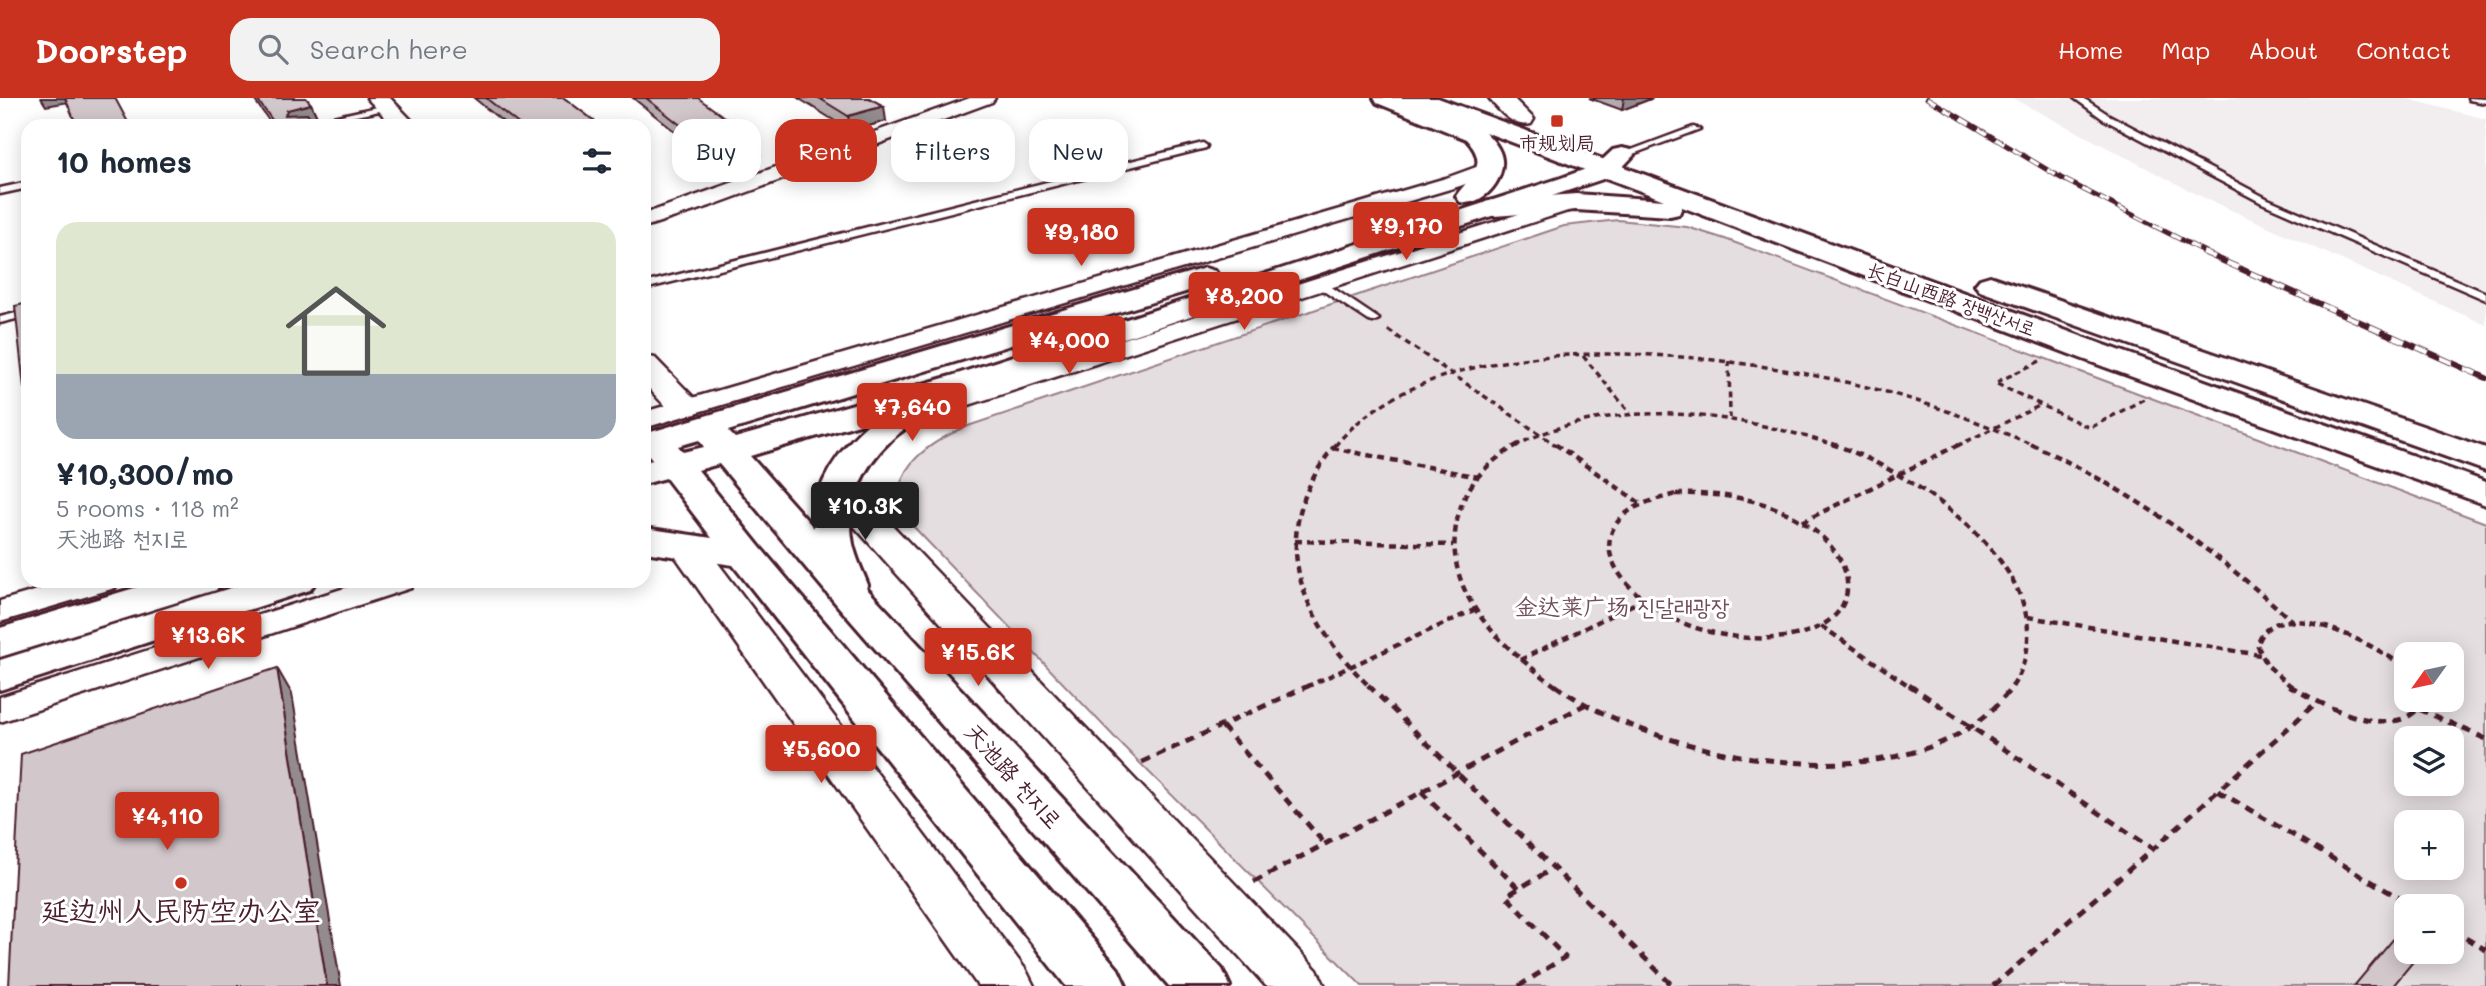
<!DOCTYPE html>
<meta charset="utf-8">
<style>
:root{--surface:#fff;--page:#f2f2f3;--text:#1f2937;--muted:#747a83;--line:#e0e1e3;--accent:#c8321e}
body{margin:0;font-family:Mali,"LXGW WenKai TC","Poor Story",sans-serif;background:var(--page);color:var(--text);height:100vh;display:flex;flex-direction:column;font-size:26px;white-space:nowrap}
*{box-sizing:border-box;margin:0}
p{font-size:23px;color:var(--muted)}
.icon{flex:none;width:38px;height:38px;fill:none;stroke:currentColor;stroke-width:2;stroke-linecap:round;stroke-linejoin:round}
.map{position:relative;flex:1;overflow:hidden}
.drawer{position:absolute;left:21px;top:21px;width:630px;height:469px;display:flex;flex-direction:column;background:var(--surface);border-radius:21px;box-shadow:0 4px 18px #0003}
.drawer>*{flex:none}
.banner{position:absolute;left:672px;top:21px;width:665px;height:63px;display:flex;gap:14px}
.needle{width:46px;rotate:237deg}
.tools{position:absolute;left:2394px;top:544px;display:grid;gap:14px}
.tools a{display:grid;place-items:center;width:70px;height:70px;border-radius:14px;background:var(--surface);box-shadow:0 4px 18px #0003;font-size:35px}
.price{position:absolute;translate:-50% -60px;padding:0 16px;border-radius:7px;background:var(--accent);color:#fff;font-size:23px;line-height:46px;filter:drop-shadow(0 2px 4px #0008)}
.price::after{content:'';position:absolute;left:50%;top:42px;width:21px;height:16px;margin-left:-10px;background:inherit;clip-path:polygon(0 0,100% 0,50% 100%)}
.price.active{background:#222;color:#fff}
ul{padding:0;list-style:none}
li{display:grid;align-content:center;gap:14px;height:371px;padding:0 35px}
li+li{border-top:2px solid var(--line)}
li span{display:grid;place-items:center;height:217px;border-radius:21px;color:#555}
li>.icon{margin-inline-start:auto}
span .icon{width:126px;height:126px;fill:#fffc;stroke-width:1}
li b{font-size:30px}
h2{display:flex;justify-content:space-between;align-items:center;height:84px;padding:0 35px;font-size:30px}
.chip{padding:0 24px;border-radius:21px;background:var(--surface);box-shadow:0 4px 18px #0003;font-size:24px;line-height:63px}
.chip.active{background:var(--accent);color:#fff}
header{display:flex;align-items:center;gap:42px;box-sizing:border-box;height:98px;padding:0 35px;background:var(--accent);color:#fff}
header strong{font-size:33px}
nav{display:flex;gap:38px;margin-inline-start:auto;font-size:24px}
.search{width:490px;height:63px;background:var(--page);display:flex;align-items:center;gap:18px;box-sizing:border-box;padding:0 24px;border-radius:21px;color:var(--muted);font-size:26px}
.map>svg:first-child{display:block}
.built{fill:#f2eeef}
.green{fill:#e5dee0;stroke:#987e86;stroke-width:2;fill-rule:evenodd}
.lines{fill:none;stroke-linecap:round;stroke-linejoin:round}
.service-casing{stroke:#4a1f2b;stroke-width:5}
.minor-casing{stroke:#4a1f2b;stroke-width:5}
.tertiary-casing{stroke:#4a1f2b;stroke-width:5}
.secondary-casing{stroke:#4a1f2b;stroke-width:6}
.primary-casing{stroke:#4a1f2b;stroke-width:6}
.path-far2{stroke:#4a1f2b;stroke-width:3.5;stroke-dasharray:6 4.5;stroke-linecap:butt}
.path-far1{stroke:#4a1f2b;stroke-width:4.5;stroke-dasharray:7 5;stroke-linecap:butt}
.path{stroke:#4a1f2b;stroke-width:5;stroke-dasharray:9 7;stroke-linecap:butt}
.service{fill:#fff;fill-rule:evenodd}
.minor{fill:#fff;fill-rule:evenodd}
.tertiary{fill:#fff;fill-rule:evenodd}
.secondary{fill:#fff;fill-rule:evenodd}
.primary{fill:#fff;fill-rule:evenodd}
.rail-far1-casing{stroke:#4a1f2b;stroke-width:5}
.rail-casing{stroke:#4a1f2b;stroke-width:6}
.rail-far1{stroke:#fff;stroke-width:3.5;stroke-dasharray:10;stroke-linecap:butt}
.rail{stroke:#fff;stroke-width:4.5;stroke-dasharray:13;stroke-linecap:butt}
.wall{fill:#b5abaf;stroke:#4a1f2b;stroke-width:2}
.shaded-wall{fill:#938b8e;stroke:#4a1f2b;stroke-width:2}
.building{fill:#d2c7cb;stroke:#4a1f2b;stroke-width:2}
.poi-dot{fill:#c8321e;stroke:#fff;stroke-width:2.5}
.labels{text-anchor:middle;stroke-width:6;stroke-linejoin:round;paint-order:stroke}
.far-poi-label{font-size:19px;fill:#4a1f2b;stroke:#fff}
.far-street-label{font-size:19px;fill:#4a1f2b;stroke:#fff}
.park-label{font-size:23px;fill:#714f58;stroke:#fff}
.street-label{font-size:23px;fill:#4a1f2b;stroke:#fff}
.near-poi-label{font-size:28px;fill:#4a1f2b;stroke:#fff}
</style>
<header>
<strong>Doorstep</strong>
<div class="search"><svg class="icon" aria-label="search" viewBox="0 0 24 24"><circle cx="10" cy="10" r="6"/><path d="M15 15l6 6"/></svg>Search here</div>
<nav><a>Home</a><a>Map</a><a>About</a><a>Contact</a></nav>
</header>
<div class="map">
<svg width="2486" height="888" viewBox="0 0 2486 888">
<rect width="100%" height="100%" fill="#fff"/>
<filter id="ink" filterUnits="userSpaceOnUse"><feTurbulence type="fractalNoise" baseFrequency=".0143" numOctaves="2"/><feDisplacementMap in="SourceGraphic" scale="14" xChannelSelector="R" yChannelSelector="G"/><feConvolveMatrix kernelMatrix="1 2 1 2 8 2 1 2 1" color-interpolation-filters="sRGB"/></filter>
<g filter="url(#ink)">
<polygon class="built" points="2012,0 2404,0 2486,21 2486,227 2202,99"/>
<path class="green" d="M1618,122L1687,129L1725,141L2486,425V888H1362L1123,648L911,426C877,378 927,345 968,328L1564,128ZM2406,556H2452V602H2406ZM2406,640H2452V686H2406ZM2406,724H2452V770H2406ZM2406,808H2452V854H2406Z"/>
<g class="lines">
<g class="service-casing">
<g id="service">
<polygon points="2074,0 2083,0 2109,17 2268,101 2486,195 2486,202 2262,105 2103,21"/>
<polygon points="2468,0 2486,1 2486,5 2469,2"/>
<polygon points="386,7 390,9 389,11 309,28 293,28"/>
<polygon points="1693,29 1700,31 1625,59 1618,57"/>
<polygon points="1203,45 1207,48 1206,50 644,191 644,185"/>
<polygon points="28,84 28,90 0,96 0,90"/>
<polygon points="1320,183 1324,184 1379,221 1373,224 1369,223 1316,188 1315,186"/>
<polygon points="28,212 28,218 0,225 0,219"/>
</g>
</g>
<g class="minor-casing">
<g id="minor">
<polygon points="970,0 995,0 992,4 710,108 644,129 644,116"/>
<polygon points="1490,64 1497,66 1500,70 1497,74 1460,88 644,330 644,314 1446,80"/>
<polygon points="1576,98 1583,100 1586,104 1583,108 907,327 898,329 889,327 885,321 889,315"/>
<polygon points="69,483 119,483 115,490 0,524 0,503"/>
<polygon points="367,483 415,483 411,490 0,624 0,599"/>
</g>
</g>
<g class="tertiary-casing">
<g id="tertiary">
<polygon points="367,0 390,0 417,28 393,28"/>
<path d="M1489,0H1513L1534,21L1531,26C1514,30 1499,13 1489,0Z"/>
<path d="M644,258L655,260L696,302L701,309L696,316C671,322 660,301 644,285Z"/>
<polygon points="839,381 851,384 1317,872 1325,888 1266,888 827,398 822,391 827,384"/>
<polygon points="686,437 699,440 1026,872 1034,888 978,888 668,448 673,440"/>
</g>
</g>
<g class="secondary-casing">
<g id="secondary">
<path d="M1622,50L1631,52L1634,57L1615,77L932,304L934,307C924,321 905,329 892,341C863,368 845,405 853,446C856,460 863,474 868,487L866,490L1222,871L1230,888H1169L838,508L719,366L698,372L759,448L1118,871L1126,888H1066L733,467L644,454V430L712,440L666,380L644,386V364L653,362L648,356L644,358V336L1195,173L1205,170L1215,173L1219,179L1215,185L728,333L735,340L951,278L1561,80L1597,67L1613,52ZM873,322C842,347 811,388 814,430L750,358ZM699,342L704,349L683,354L678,348Z"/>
<polygon points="158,483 222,483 216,492 0,559 0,530"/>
<polygon points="253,483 316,483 310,492 0,592 0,562"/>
</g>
</g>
<g class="primary-casing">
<g id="primary">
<path d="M1374,0H1438L2102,246L2486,384V407L2080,260L1682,109L1679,116L1670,118L1576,112L1494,118L1485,116L1481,110L1485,104L1494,102L1576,96L1664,102L1485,34C1493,42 1501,51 1502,62C1504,84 1481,109 1460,104L1456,98C1471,77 1490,67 1466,41L1377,5Z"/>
<polygon points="1990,178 2486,350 2486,373 1980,193 1975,187 1980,181"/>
</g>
</g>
<g class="path-far2">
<polyline points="1388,232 1557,348"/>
<polyline points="1583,258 1630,315"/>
<polyline points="1729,263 1730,320"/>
<polyline points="2040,263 1995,285 2090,330 2144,301"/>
<path d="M1335,348C1442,216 1728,254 1875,291C1929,305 1983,325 2035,348"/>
<path d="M1515,348C1615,296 1735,315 1837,348"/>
<polyline points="1957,348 2041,307"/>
</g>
<g class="path-far1">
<path d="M1336,346C1264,435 1297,517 1370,589"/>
<path d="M1519,346C1490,362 1466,385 1458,418C1439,495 1501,548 1557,589"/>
<polyline points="1555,346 1640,405"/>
<path d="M1832,346C1916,374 2080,483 2012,589"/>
<path d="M2031,346C2130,392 2214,451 2294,525"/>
<polyline points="1332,350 1478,379"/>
<path d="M1676,396C1716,395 1759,399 1794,419C1868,460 1868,533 1774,540C1742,542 1706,536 1676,522C1643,507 1582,457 1623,418C1637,405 1658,401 1676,396Z"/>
<polyline points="1802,424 1960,346"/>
<polyline points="1295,443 1453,447"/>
<polyline points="2028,519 2260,557"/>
<polyline points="1821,528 1911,589"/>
<polyline points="1520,562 1642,502"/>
<polyline points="1306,589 1476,511"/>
<path d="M2292,589L2267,567L2257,547C2259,543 2262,536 2265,533C2293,502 2381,551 2406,570"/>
</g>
<g class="path">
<polyline points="1368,587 1673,888"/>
<path d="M1555,587C1661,664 1927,716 2013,587"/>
<polyline points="1909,587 2153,751"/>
<path d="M2289,587C2315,604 2383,640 2413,615C2417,612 2420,606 2423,602"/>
<polyline points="2419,611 2486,641"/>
<polyline points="1222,628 1325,746"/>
<polyline points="1142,664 1310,587"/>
<polyline points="2218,693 2413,808"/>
<polyline points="1421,694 1519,791"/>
<polyline points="1254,784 1586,606"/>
<polyline points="2452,832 2486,852"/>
<polyline points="1519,888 1565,859 1506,798 1554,770"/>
<polyline points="1993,888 2153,751 2316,605"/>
</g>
<use href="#service" class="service"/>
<use href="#minor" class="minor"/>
<use href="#tertiary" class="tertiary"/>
<use href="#secondary" class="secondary"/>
<use href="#primary" class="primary"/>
<g class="rail-far1-casing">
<polyline id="rail-far1" points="1927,0 2061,80 2207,155"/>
</g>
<g class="rail-casing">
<polyline id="rail" points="2203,154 2486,280"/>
</g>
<use href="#rail-far1" class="rail-far1"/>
<use href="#rail" class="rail"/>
</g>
<g class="wall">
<polygon points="253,0 306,0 311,6 317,19 311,21 270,24"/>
<polygon points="474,0 564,0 601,28 508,28"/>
<polygon points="633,0 698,0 760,57 752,58 753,64 723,72"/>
<polygon points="798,0 869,0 886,23 851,33"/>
<polygon points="1589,0 1653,0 1622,12"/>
</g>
<g class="shaded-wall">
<polygon points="41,0 67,0 69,4 46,8"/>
<polygon points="1624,0 1653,0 1622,12"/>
<polygon points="311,6 317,19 292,25 285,17 287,12"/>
<polygon points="884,8 886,23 851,33 848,18"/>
<polygon points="757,43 760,57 752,58 753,64 723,72 720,58 745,46"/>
<polygon points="277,570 292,596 341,888 327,888"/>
</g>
<g class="building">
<polygon points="65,0 115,0 130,28 77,28"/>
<polygon points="256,0 306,0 311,6 287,12 285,17 308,16 315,28 250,28 273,23"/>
<polygon points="486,0 564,0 601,28 521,28"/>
<polygon points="646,0 698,0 757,43 745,46 750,50 720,58"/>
<polygon points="819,0 869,0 884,8 848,18"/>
<polygon points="28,205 28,288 24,290 15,208"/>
<polygon points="277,570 327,888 9,888 21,656"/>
<polygon points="2400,833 2406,837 2406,854 2421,854 2393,888 2354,888"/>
</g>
</g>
<g class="poi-dot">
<rect x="1550" y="16" width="14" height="14" rx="3.5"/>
<circle cx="181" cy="785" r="7"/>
</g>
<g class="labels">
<g class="far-poi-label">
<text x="1557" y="52">市规划局</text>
</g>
<g class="far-street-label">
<text transform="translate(1951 201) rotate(20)" y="7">长白山西路 장백산서로</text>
</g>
<g class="park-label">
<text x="1622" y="517">金达莱广场 진달래광장</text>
</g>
<g class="street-label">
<text transform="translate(1013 678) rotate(48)" y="8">天池路 천지로</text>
</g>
<g class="near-poi-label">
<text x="181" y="823">延边州人民防空办公室</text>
</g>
</g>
</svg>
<div class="tools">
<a><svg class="needle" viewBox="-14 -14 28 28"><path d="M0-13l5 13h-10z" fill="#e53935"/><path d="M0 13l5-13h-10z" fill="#747a83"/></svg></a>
<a><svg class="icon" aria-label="layers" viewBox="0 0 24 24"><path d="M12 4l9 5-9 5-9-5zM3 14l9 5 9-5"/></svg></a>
<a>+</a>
<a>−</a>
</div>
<b class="price" style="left:1406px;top:164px">¥9,170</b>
<b class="price" style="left:1081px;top:170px">¥9,180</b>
<b class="price" style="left:1244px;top:234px">¥8,200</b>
<b class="price" style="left:1069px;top:278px">¥4,000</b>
<b class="price" style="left:912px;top:345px">¥7,640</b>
<b class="price active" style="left:865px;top:444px">¥10.3K</b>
<b class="price" style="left:208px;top:573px">¥13.6K</b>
<b class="price" style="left:978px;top:590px">¥15.6K</b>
<b class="price" style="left:821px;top:687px">¥5,600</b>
<b class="price" style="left:167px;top:754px">¥4,110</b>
<div class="banner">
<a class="chip">Buy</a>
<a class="chip active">Rent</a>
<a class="chip">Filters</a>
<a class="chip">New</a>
</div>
<section class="drawer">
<h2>10 homes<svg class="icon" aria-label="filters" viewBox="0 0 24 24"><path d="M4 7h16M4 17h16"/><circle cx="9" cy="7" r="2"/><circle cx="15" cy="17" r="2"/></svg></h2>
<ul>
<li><span style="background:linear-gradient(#dfe7d0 70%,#9aa5b1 0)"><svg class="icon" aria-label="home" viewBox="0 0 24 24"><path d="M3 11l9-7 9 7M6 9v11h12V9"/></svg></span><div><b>¥10,300/mo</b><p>5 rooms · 118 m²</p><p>天池路 천지로</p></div></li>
</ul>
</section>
</div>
